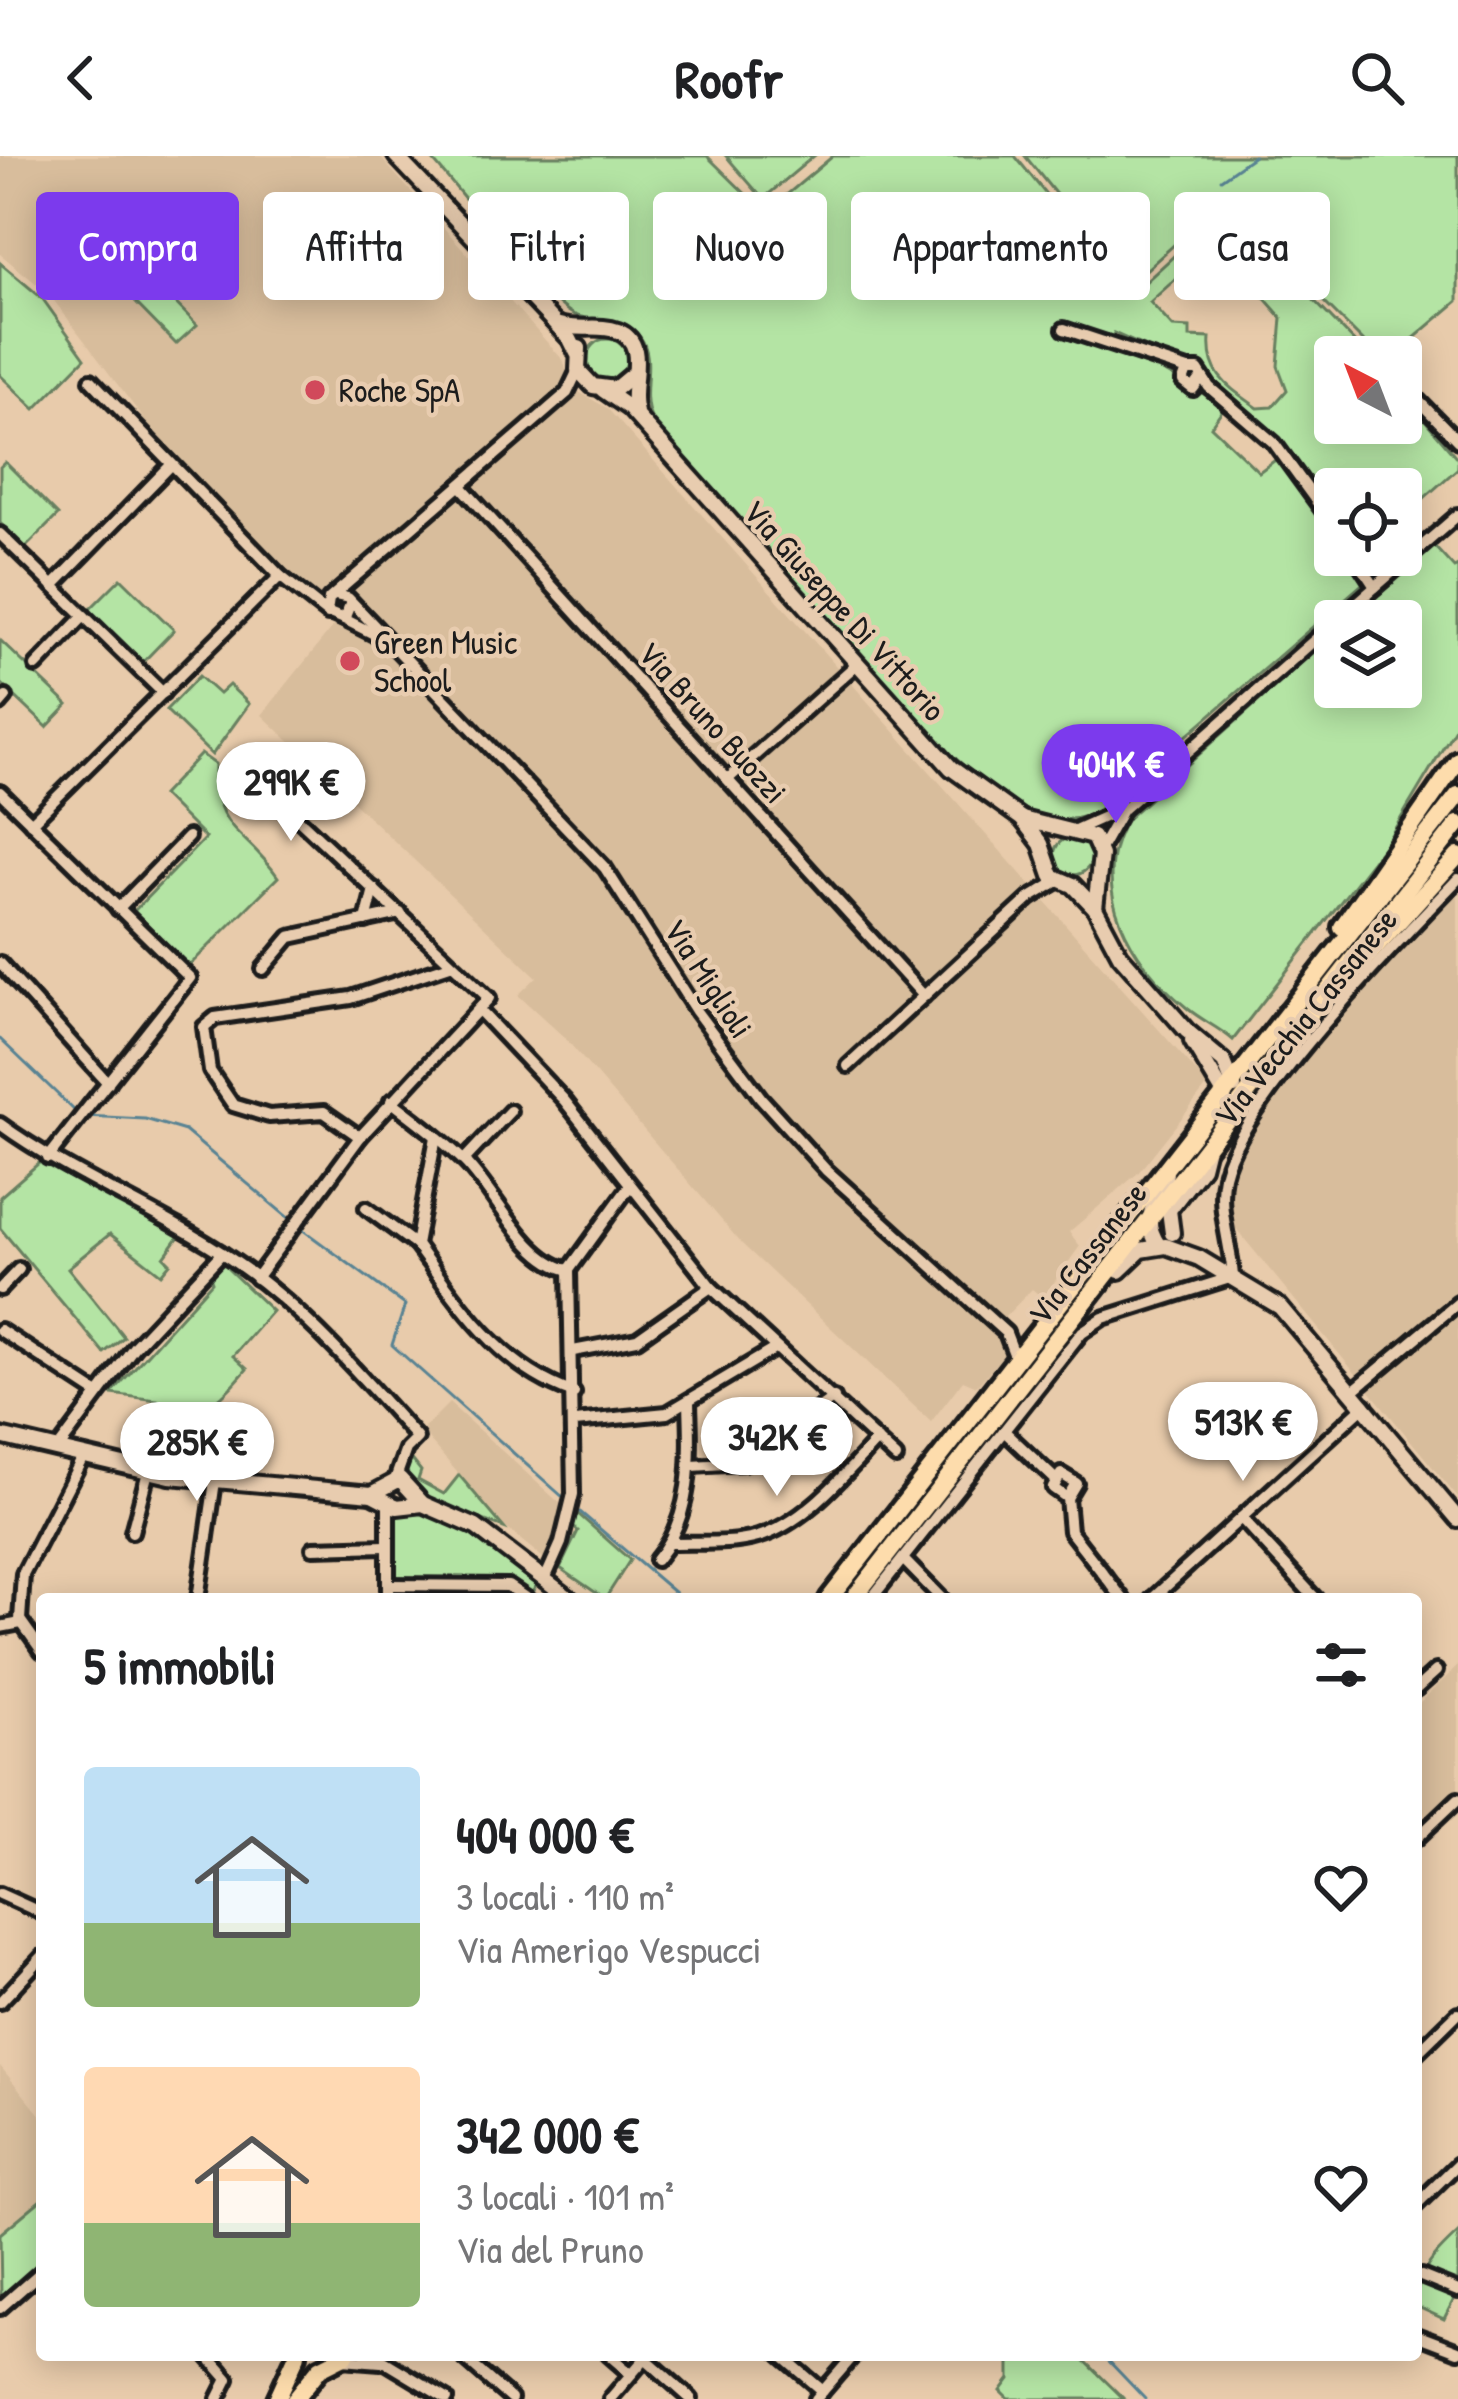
<!DOCTYPE html>
<html lang="it">
<meta charset="utf-8">
<style>
:root{--surface:#fff;--page:#f2f2f2;--text:#202124;--muted:#757577;--accent:#7c3aed}
body{margin:0;font-family:"Patrick Hand",sans-serif;background:var(--page);color:var(--text);height:100vh;display:flex;flex-direction:column;font-size:45px;white-space:nowrap}
*{box-sizing:border-box;margin:0}
p{font-size:39px;color:var(--muted)}
.icon{flex:none;width:66px;height:66px;fill:none;stroke:currentColor;stroke-width:2;stroke-linecap:round;stroke-linejoin:round}
.map{position:relative;flex:1;overflow:hidden}
.sheet{position:absolute;left:36px;top:1437px;width:1386px;height:768px;display:flex;flex-direction:column;background:var(--surface);border-radius:12px;box-shadow:0 6px 30px #0003}
.sheet>*{flex:none}
.banner{position:absolute;left:36px;top:36px;width:1386px;height:108px;display:flex;gap:24px}
.needle{width:78px;rotate:318deg}
.fabs{position:absolute;left:1314px;top:180px;display:grid;gap:24px}
.fabs a{display:grid;place-items:center;width:108px;height:108px;border-radius:12px;background:var(--surface);box-shadow:0 6px 30px #0003;font-size:60px}
.price{position:absolute;translate:-50% -102px;padding:0 27px;border-radius:42px;background:#fff;color:#222;font-size:39px;line-height:78px;filter:drop-shadow(0 3px 6px #0008)}
.price::after{content:'';position:absolute;left:50%;top:72px;width:36px;height:27px;margin-left:-18px;background:inherit;clip-path:polygon(0 0,100% 0,50% 100%)}
.price.current{background:var(--accent);color:#fff}
ul{padding:0;list-style:none}
li{display:flex;align-items:center;gap:36px;height:300px;padding:0 48px}
li span{display:grid;place-items:center;flex:none;width:336px;height:240px;border-radius:12px;color:#555}
li>.icon{margin-inline-start:auto}
span .icon{width:144px;height:144px;fill:#fffc;stroke-width:1}
li b{font-size:51px}
h2{display:flex;justify-content:space-between;align-items:center;height:144px;padding:0 48px;font-size:51px}
.pill{padding:0 42px;border-radius:12px;background:var(--surface);box-shadow:0 6px 30px #0003;font-size:42px;line-height:108px}
.pill.current{background:var(--accent);color:#fff}
header{display:flex;justify-content:space-between;align-items:center;height:156px;padding:0 48px;background:var(--surface);font-size:54px;font-weight:700}
.map>svg:first-child{display:block}
.built{fill:#d8bd9c}
.green{fill:#b4e4a4;stroke:#688060;stroke-width:3;fill-rule:evenodd}
.lines{fill:none;stroke-linecap:round;stroke-linejoin:round}
.stream{stroke:#598393;stroke-width:3}
.street-casing{stroke:#1c1c1c;stroke-width:20}
.secondary-casing{stroke:#1c1c1c;stroke-width:22}
.primary-casing{stroke:#1c1c1c;stroke-width:26}
.street{stroke:#e8ccaf;stroke-width:10}
.secondary{stroke:#e8ccaf;stroke-width:14}
.primary{stroke:#fddcac;stroke-width:16}
.poi-dot{fill:#d1495b;stroke:#e8ccaf;stroke-width:4.5}
.labels{text-anchor:middle;stroke-width:9;stroke-linejoin:round;paint-order:stroke}
.poi-label{font-size:33px;fill:#1c1c1c;stroke:#e8ccaf;text-anchor:start}
.street-label{font-size:33px;fill:#1c1c1c;stroke:#e8ccaf}
</style>
<header><svg class="icon" aria-label="back" viewBox="0 0 24 24"><path d="M15 5l-7 7 7 7"/></svg>Roofr<svg class="icon" aria-label="search" viewBox="0 0 24 24"><circle cx="10" cy="10" r="6"/><path d="M15 15l6 6"/></svg></header>
<div class="map">
<svg width="1458" height="2243" viewBox="0 0 1458 2243">
<rect width="100%" height="100%" fill="#e8cbab"/>
<filter id="ink" filterUnits="userSpaceOnUse"><feTurbulence type="fractalNoise" baseFrequency=".00833" numOctaves="2"/><feDisplacementMap in="SourceGraphic" scale="24" xChannelSelector="R" yChannelSelector="G"/><feConvolveMatrix kernelMatrix="1 2 1 2 8 2 1 2 1" color-interpolation-filters="sRGB"/></filter>
<g filter="url(#ink)">
<g class="built">
<polygon points="0,0 379,0 563,204 572,232 607,252 1208,929 1138,1017 1069,1076 1080,1090 1043,1142 1032,1133 1002,1164 1013,1174 1004,1183 1007,1195 977,1230 963,1224 931,1266 742,1088 565,882 518,839 537,821 262,559 335,468 345,469 357,450 342,435 322,444 304,438 146,278 143,262 49,138 0,98"/>
<polygon points="1458,713 1458,1342 1219,1052 1218,1028 1233,979 1337,849"/>
<polygon points="449,1247 564,1351 547,1405 505,1371 429,1284 424,1272"/>
<polygon points="1458,1510 1458,1633 1428,1661 1416,1647 1416,1550"/>
<polygon points="0,1910 42,1961 42,2043 0,2078"/>
</g>
<g class="green">
<path d="M429,0H707L765,57L833,0H1015L1129,141L1225,53L1369,201H1335V267H1401V236L1458,303V312L1404,360L1418,379L1401,394V333H1335V399H1396L1104,651C1048,687 996,639 954,601L651,262C639,235 657,204 640,181C622,156 596,169 573,158C546,145 455,29 429,0ZM1216,87L1282,162L1278,210L1287,234L1272,251L1258,252C1229,231 1207,220 1210,182L1190,181V172L1173,171L1150,146ZM1114,177L1177,205L1203,208C1218,238 1266,263 1289,294L1259,316L1211,270L1225,250L1165,216L1108,195Z"/>
<polygon points="726,0 814,0 763,43"/>
<polygon points="1025,0 1458,0 1458,145 1392,201 1379,201 1223,45 1129,129"/>
<polygon points="0,107 42,142 85,202 35,253 0,219"/>
<polygon points="156,127 197,169 176,188 136,147"/>
<circle cx="607" cy="203" r="20"/>
<polygon points="5,306 58,359 25,392 0,367 0,311"/>
<path d="M1433,389L1454,412L1458,410V567L1385,689L1233,884C1218,871 1201,864 1187,852C1131,806 1086,733 1127,663L1335,477V531H1401V465H1348Z"/>
<polygon points="121,422 174,474 141,508 88,455"/>
<polygon points="0,484 68,549 47,571 0,526"/>
<polygon points="199,520 219,538 229,529 249,548 212,599 166,554"/>
<path d="M201,598L215,608C213,677 244,671 278,721L189,810L134,755L205,682L162,639Z"/>
<circle cx="1073" cy="700" r="19"/>
<polygon points="40,1006 180,1079 164,1101 170,1107 161,1118 110,1078 68,1112 124,1181 104,1197 0,1072 0,1041"/>
<path d="M222,1106H229L228,1113L272,1155L233,1200L247,1213C220,1245 199,1267 155,1259L157,1244L111,1238L212,1126L209,1117Z"/>
<polygon points="410,1301 421,1315 418,1324 444,1338 459,1319 504,1372 416,1339 404,1317"/>
<polygon points="415,1351 488,1383 539,1426 530,1439 514,1428 395,1425 395,1357"/>
<polygon points="577,1357 630,1404 605,1443 560,1412 578,1375 573,1371"/>
<polygon points="42,2043 42,2106 1,2140 0,2078"/>
<path d="M1458,2077V2135L1444,2163L1416,2150C1416,2117 1435,2098 1458,2077Z"/>
<polygon points="1079,2199 1124,2243 1009,2243 1001,2235 1010,2223 1010,2200"/>
</g>
<g class="lines">
<g class="stream">
<polyline points="1221,23 1254,0"/>
<polyline points="0,883 76,956"/>
<polyline points="85,960 145,963 185,975 292,1065"/>
<polyline points="299,1071 405,1149 392,1189 564,1342"/>
<polyline points="580,1356 682,1443"/>
<polyline points="1103,2199 1145,2243"/>
</g>
<g class="street-casing">
<g id="street">
<polyline points="1064,173 1188,214"/>
<polyline points="1202,221 1193,233 1183,225 1187,214 1198,214 1209,231 1274,287 1335,371"/>
<polyline points="91,224 280,420 328,458"/>
<polyline points="1407,226 1410,236 1458,285"/>
<polyline points="461,330 924,840"/>
<polyline points="0,378 163,537"/>
<polyline points="1354,399 1375,431"/>
<polyline points="53,430 170,310"/>
<polyline points="335,439 348,442 605,712 696,855 761,942 826,1014 1006,1177 1016,1203"/>
<polyline points="351,446 344,463 327,456 329,443 567,237 578,214"/>
<polyline points="344,463 378,480"/>
<polyline points="1336,465 1458,359"/>
<polyline points="36,510 84,460"/>
<polyline points="0,548 6,541"/>
<polyline points="240,608 489,842 360,981 256,1122"/>
<polyline points="728,623 857,508"/>
<polyline points="0,636 190,822 48,1002"/>
<polyline points="31,667 280,420"/>
<polyline points="1077,673 1124,652 1335,466"/>
<polyline points="1100,693 1122,654"/>
<polyline points="118,753 188,681"/>
<polyline points="366,765 374,733"/>
<polyline points="0,807 108,927"/>
<polyline points="263,813 290,781 400,757"/>
<polyline points="479,854 564,944 711,1131 896,1302"/>
<polyline points="848,910 1030,742 1058,725"/>
<path d="M391,945C415,964 442,983 465,1006C496,1037 525,1104 569,1114"/>
<path d="M0,968C73,1021 157,1053 231,1103C302,1150 361,1220 417,1282L406,1293L395,1324"/>
<polyline points="360,981 324,956 269,960 233,949 210,915 204,871 215,862 351,842 450,809"/>
<path d="M436,981L416,1089C461,1150 499,1211 574,1237"/>
<polyline points="464,1004 510,955"/>
<polyline points="366,1052 416,1089"/>
<polyline points="0,1133 19,1113"/>
<polyline points="0,1174 98,1238"/>
<polyline points="573,1195 637,1183 711,1131"/>
<polyline points="1354,1234 1458,1147"/>
<polyline points="575,1266 667,1257 776,1192"/>
<polyline points="1004,1275 1055,1323"/>
<polyline points="58,1293 134,1191 222,1097"/>
<polyline points="692,1310 743,1307 834,1242"/>
<polyline points="1067,1342 1053,1332 1061,1318 1076,1327 1067,1342 1070,1375 1123,1443"/>
<polyline points="1241,1362 1316,1443"/>
<polyline points="132,1376 148,1316"/>
<path d="M671,1387C698,1386 731,1389 758,1381C805,1367 844,1319 877,1284"/>
<polyline points="313,1392 386,1390"/>
<polyline points="903,1403 942,1443"/>
<path d="M656,1404C693,1361 691,1302 689,1247"/>
<polyline points="545,1423 561,1387 573,1338 569,1114 629,1031"/>
<polyline points="388,1429 508,1430 527,1443"/>
<polyline points="198,1443 215,1325"/>
<polyline points="388,1443 388,1348"/>
<path d="M871,1443L1082,1176L1103,1162L1233,1121C1231,1088 1217,1053 1224,1020C1240,946 1401,782 1458,723"/>
<polyline points="1152,1443 1365,1249"/>
<polyline points="0,1471 21,1467"/>
<polyline points="42,1495 20,1464 23,1418 84,1299"/>
<polyline points="1416,1533 1436,1515"/>
<polyline points="1416,1683 1458,1643"/>
<polyline points="0,1738 42,1757"/>
<polyline points="0,1846 42,1801"/>
<polyline points="1416,1898 1458,1857"/>
<polyline points="1416,2049 1458,2008"/>
<polyline points="1421,2120 1458,2135"/>
<polyline points="0,2152 42,2115"/>
<polyline points="1416,2179 1458,2195"/>
<polyline points="207,2199 228,2223 218,2243"/>
<polyline points="374,2199 447,2243"/>
<polyline points="461,2199 511,2243"/>
<polyline points="609,2199 631,2218"/>
<polyline points="781,2199 823,2235"/>
<polyline points="645,2202 691,2243"/>
<polyline points="342,2203 381,2206"/>
<polyline points="610,2243 647,2200"/>
<polyline points="816,2243 854,2199"/>
</g>
</g>
<g class="secondary-casing">
<g id="secondary">
<polyline points="396,0 570,183 577,197"/>
<path d="M559,169C579,175 600,168 618,175C651,188 627,231 636,256"/>
<polyline points="579,192 578,214 593,230 615,233 633,218"/>
<polyline points="603,234 629,252 951,612 1022,663 1041,688 1052,720 1073,729 1095,752 1120,799 1187,875 1224,906 1234,931"/>
<polyline points="1022,663 1093,681 1101,699 1095,752"/>
<polyline points="1192,885 1225,940"/>
<polyline points="1172,1077 1169,1054 1202,1011 1208,987"/>
<path d="M1159,1090C1137,1058 1161,1046 1166,1017"/>
<polyline points="1119,1115 1141,1094 1166,1090 1199,1102 1280,1151 1458,1363"/>
<polyline points="0,1280 170,1320 372,1338 397,1351 423,1348 476,1371 570,1443"/>
<polyline points="372,1338 400,1323 422,1347"/>
</g>
</g>
<g class="primary-casing">
<g id="primary">
<polyline points="1342,771 1458,604"/>
<polyline points="1362,806 1458,700"/>
<polyline points="829,1443 1458,639"/>
<polyline points="853,1443 1458,668"/>
<polyline points="277,2243 297,2199"/>
<polyline points="295,2243 320,2212 346,2199"/>
</g>
</g>
<use href="#street" class="street"/>
<use href="#secondary" class="secondary"/>
<use href="#primary" class="primary"/>
</g>
</g>
<g class="poi-dot">
<circle cx="315" cy="234" r="12"/>
<circle cx="350" cy="505" r="12"/>
</g>
<g class="labels">
<g class="poi-label">
<text x="339" y="246">Roche SpA</text>
<text x="374" y="498">Green Music<tspan x="374" dy="38">School</tspan></text>
</g>
<g class="street-label">
<text transform="translate(845 454) rotate(48)" y="12">Via Giuseppe Di Vittorio</text>
<text transform="translate(713 566) rotate(48)" y="12">Via Bruno Buozzi</text>
<text transform="translate(709 822) rotate(57)" y="12">Via Miglioli</text>
<text transform="translate(1305 861) rotate(-51)" y="12">Via Vecchia Cassanese</text>
<text transform="translate(1087 1097) rotate(-52)" y="12">Via Cassanese</text>
</g>
</g>
</svg>
<div class="fabs">
<a><svg class="needle" viewBox="-14 -14 28 28"><path d="M0-13l5 13h-10z" fill="#e53935"/><path d="M0 13l5-13h-10z" fill="#757577"/></svg></a>
<a><svg class="icon" aria-label="locate" viewBox="0 0 24 24"><circle cx="12" cy="12" r="6"/><path d="M12 2v4M12 18v4M2 12h4M18 12h4"/></svg></a>
<a><svg class="icon" aria-label="layers" viewBox="0 0 24 24"><path d="M12 4l9 5-9 5-9-5zM3 14l9 5 9-5"/></svg></a>
</div>
<b class="price current" style="left:1116px;top:670px">404K €</b>
<b class="price" style="left:291px;top:688px">299K €</b>
<b class="price" style="left:1243px;top:1328px">513K €</b>
<b class="price" style="left:777px;top:1343px">342K €</b>
<b class="price" style="left:197px;top:1348px">285K €</b>
<div class="banner">
<a class="pill current">Compra</a>
<a class="pill">Affitta</a>
<a class="pill">Filtri</a>
<a class="pill">Nuovo</a>
<a class="pill">Appartamento</a>
<a class="pill">Casa</a>
</div>
<section class="sheet">
<h2>5 immobili<svg class="icon" aria-label="filters" viewBox="0 0 24 24"><path d="M4 7h16M4 17h16"/><circle cx="9" cy="7" r="2"/><circle cx="15" cy="17" r="2"/></svg></h2>
<ul>
<li><span style="background:linear-gradient(#bfe0f5 65%,#8fb573 0)"><svg class="icon" aria-label="home" viewBox="0 0 24 24"><path d="M3 11l9-7 9 7M6 9v11h12V9"/></svg></span><div><b>404 000 €</b><p>3 locali · 110 m²</p><p>Via Amerigo Vespucci</p></div><svg class="icon" aria-label="heart" viewBox="0 0 24 24"><path d="M12 20l-8-8c-3-5 5-10 8-4 3-6 11-1 8 4z"/></svg></li>
<li><span style="background:linear-gradient(#ffd9b3 65%,#8fb573 0)"><svg class="icon" aria-label="home" viewBox="0 0 24 24"><path d="M3 11l9-7 9 7M6 9v11h12V9"/></svg></span><div><b>342 000 €</b><p>3 locali · 101 m²</p><p>Via del Pruno</p></div><svg class="icon" aria-label="heart" viewBox="0 0 24 24"><path d="M12 20l-8-8c-3-5 5-10 8-4 3-6 11-1 8 4z"/></svg></li>
</ul>
</section>
</div>
